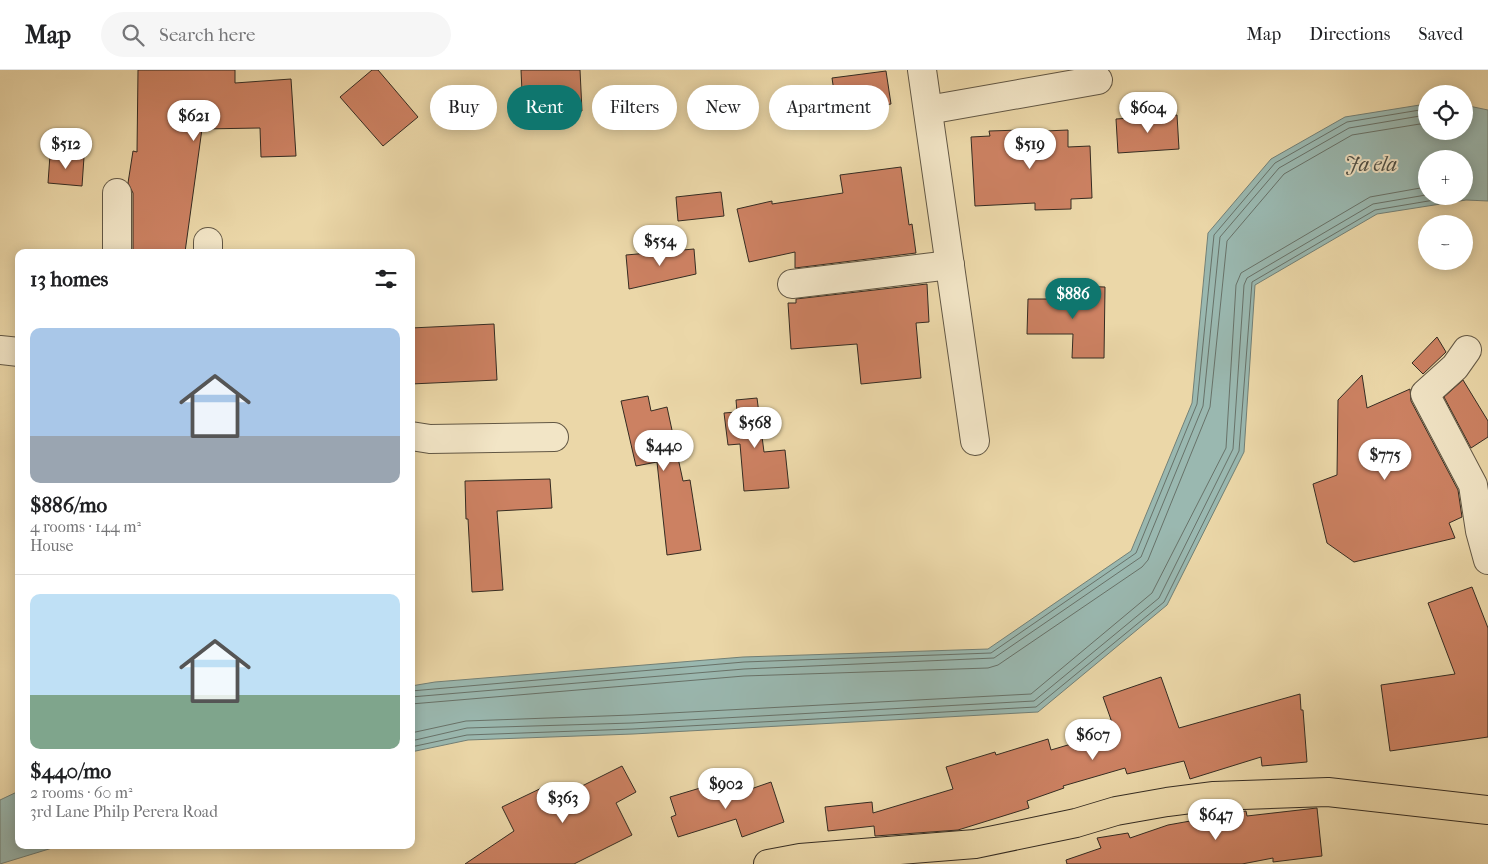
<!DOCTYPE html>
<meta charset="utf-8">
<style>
:root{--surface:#fff;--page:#f6f6f6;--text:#202124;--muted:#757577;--line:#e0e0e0;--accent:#0f766e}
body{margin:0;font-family:"IM FELL French Canon",serif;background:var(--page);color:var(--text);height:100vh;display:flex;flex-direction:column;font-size:19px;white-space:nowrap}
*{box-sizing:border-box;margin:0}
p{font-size:16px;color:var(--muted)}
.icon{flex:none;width:28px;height:28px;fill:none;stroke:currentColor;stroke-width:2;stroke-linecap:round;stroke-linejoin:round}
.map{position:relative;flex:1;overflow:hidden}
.panel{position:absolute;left:15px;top:179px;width:400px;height:600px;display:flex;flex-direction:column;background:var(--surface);border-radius:10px;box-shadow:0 2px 12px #0003}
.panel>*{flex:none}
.top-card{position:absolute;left:430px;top:15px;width:475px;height:45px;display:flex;gap:10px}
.fabs{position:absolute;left:1418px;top:15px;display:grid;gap:10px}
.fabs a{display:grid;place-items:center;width:55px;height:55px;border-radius:50%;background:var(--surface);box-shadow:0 2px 12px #0003;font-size:25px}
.price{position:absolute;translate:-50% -42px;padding:0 11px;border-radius:18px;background:#fff;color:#222;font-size:16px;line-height:32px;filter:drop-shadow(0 1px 2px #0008)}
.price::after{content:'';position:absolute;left:50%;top:30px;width:15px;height:11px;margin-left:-8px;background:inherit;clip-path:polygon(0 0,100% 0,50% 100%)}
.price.active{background:var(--accent);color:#fff}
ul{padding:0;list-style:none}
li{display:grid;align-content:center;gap:10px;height:265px;padding:0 15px}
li+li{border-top:1px solid var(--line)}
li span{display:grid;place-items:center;height:155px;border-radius:10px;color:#555}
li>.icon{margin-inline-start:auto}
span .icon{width:90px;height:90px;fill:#fffc;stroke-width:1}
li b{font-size:21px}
h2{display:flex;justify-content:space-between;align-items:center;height:60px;padding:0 15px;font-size:21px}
.tag{padding:0 18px;border-radius:22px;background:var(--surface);box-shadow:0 2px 12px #0003;font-size:18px;line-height:45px}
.tag.active{background:var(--accent);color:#fff}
header{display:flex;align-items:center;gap:30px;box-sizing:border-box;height:70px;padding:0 25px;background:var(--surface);border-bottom:1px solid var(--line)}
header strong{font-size:24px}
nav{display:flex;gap:28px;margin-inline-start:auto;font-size:18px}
.search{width:350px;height:45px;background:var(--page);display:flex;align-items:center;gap:12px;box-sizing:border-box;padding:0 18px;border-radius:28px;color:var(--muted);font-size:19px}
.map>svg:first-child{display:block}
.water{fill:#9ab8b0;stroke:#728077;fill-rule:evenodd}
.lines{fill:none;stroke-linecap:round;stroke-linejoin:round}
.shore{stroke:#687269;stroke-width:1}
.building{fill:#cc8162;stroke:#352c22}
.minor-casing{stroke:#625744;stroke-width:30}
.major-casing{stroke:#352c22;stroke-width:30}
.minor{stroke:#f2e5c6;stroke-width:28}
.major{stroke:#ebd7a8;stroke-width:28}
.labels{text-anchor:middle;stroke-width:4;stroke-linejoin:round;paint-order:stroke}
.water-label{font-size:20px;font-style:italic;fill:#4e4f46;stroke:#f2e5c6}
</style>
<header>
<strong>Map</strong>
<div class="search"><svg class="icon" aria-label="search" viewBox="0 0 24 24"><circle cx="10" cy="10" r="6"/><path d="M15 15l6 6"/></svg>Search here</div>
<nav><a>Map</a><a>Directions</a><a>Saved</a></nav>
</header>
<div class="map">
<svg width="1488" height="794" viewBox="0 0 1488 794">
<rect width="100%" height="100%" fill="#ebd7a8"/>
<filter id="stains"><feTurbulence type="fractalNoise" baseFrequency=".004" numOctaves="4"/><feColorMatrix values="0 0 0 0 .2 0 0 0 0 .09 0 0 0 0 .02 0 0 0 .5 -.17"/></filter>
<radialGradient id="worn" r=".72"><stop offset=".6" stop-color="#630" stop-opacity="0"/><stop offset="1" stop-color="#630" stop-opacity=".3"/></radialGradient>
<g class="water">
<path d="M1426,34V61H1464V35L1488,40V131L1466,130L1377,144L1255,215L1244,382L1167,535L1038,642L633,664L468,670L411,682V616L435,612L743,587L988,579L1131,481L1192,333L1208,163L1271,89L1345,47ZM1426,89H1464V126H1426Z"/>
<polygon points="19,721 19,775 62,775 0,794 0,730"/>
</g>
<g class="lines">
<g class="shore">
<polyline points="411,621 744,592 991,583 1136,483 1197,334 1214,165 1275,93 1347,52 1426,39"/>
<polyline points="411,627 744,599 994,588 1141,487 1203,336 1220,167 1279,98 1349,58 1426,45"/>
<polyline points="411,634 744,606 988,598 998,595 1142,497 1148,490 1210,337 1227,171 1284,104 1352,65 1426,53"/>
<polyline points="411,663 466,651 632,645 1031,624 1152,523 1226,378 1236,215 1241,203 1370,127 1426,117"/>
<polyline points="411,671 467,658 632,653 1034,631 1159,528 1233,379 1244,215 1247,208 1373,134 1426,125"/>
<polyline points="411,677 467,665 633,659 1036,637 1164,532 1239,381 1252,212 1375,140 1458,126"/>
</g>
</g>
<g class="building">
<polygon points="138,0 235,0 235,13 291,9 296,86 261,87 260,58 202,59 185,182 133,182 133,123 128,113 133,81 137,82"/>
<polygon points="372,0 378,0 418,47 383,76 340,27"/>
<polygon points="521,0 580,0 582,41 523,44"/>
<polygon points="886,1 891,34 837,42 832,8"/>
<polygon points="1177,45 1179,79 1118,83 1116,49"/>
<polygon points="1022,60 1022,62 1068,60 1068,77 1090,76 1092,128 1071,129 1071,139 1035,140 1035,133 975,136 971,67 990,66 989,61"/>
<polygon points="50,85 84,87 82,116 48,113"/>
<polygon points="901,97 909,155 912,154 916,183 795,198 795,182 749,192 737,139 772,131 772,134 843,123 840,105"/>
<polygon points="721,122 724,146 678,151 676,127"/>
<polygon points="694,179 696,204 629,219 626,185"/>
<polygon points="927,214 929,252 916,253 921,308 861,314 857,274 791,279 788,233 796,233 796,229"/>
<polygon points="1074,216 1105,217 1104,288 1072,288 1073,264 1027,264 1028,229 1074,229"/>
<polygon points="494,254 497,310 411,314 411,258"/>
<polygon points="1437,267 1446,282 1423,304 1412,293"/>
<polygon points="1362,305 1367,338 1410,319 1411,331 1458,420 1462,447 1449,453 1455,468 1354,492 1327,473 1313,414 1337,405 1338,330"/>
<polygon points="1463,310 1488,351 1488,367 1471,378 1444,327"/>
<polygon points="648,326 651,341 667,337 683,411 690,410 701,480 667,485 657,392 636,396 621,331"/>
<polygon points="757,328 764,382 785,380 789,418 744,421 740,374 728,375 724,343 737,342 736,330"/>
<polygon points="550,409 552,438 497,441 503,520 472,522 468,449 466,449 465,411"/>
<polygon points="1472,517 1488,558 1488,667 1390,681 1381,615 1455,604 1428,533"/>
<polygon points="1161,607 1179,658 1300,624 1301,640 1303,640 1307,692 1262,696 1261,687 1190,709 1184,691 1127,704 1125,698 1063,716 1064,718 1027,731 1029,738 958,760 875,766 874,756 828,761 825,737 872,732 873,743 953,719 946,697 995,682 996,685 1048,669 1051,680 1115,661 1103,627"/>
<polygon points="622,696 636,722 616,733 632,765 574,794 465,794 514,761 502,737 550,714 560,727"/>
<polygon points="771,712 784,752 742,767 736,749 678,767 671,747 676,745 670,727 717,713 722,729"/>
<polygon points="1317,738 1322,786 1273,792 1273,788 1242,794 1067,794 1066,790 1101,778 1097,768 1128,763 1130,768 1168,755 1246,741 1247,746"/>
</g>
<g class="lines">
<g class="minor-casing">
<g id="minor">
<polyline points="922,0 975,371"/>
<polyline points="928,40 1098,10"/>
<polyline points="117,123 117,182"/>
<polyline points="208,182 208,172"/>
<polyline points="792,214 950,195"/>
<polyline points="0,280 19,282"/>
<polyline points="1467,280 1455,297 1425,324 1473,415 1480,461 1488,490"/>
<polyline points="411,366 430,369 554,367"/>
</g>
</g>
<g class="major-casing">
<polyline id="major" points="768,794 800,788 975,774 1076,753 1116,741 1167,732 1214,726 1328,722 1488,740"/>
</g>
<use href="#minor" class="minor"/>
<use href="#major" class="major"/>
</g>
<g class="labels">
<g class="water-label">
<text x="1371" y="101">Ja ela</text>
</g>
</g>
<rect width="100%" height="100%" filter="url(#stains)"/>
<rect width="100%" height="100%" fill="url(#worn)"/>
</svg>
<div class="fabs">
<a><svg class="icon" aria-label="locate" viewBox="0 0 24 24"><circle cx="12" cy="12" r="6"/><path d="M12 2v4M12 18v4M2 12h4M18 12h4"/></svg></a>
<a>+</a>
<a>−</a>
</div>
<b class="price" style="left:1148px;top:64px">$604</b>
<b class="price" style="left:194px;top:72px">$621</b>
<b class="price" style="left:66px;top:100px">$512</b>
<b class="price" style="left:1030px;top:100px">$519</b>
<b class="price" style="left:660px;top:197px">$554</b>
<b class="price active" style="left:1073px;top:250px">$886</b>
<b class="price" style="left:755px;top:379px">$568</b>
<b class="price" style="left:664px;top:402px">$440</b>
<b class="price" style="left:1385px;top:411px">$775</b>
<b class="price" style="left:1093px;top:691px">$607</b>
<b class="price" style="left:726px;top:740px">$902</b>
<b class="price" style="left:563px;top:754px">$363</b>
<b class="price" style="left:1216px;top:771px">$647</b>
<div class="top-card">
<a class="tag">Buy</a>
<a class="tag active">Rent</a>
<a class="tag">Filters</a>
<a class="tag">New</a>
<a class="tag">Apartment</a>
</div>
<section class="panel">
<h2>13 homes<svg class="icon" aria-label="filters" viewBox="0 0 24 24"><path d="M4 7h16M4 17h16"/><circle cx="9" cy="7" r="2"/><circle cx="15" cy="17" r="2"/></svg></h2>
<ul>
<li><span style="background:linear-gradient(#a9c7e8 70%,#9aa5b1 0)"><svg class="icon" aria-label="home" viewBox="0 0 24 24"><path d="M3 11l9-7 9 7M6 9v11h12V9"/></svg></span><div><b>$886/mo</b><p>4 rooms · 144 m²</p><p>House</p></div></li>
<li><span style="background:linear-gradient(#bfe0f5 65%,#7fa58c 0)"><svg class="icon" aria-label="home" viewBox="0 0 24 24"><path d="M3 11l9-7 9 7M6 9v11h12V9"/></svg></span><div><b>$440/mo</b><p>2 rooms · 60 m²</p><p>3rd Lane Philp Perera Road</p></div></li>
</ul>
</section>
</div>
